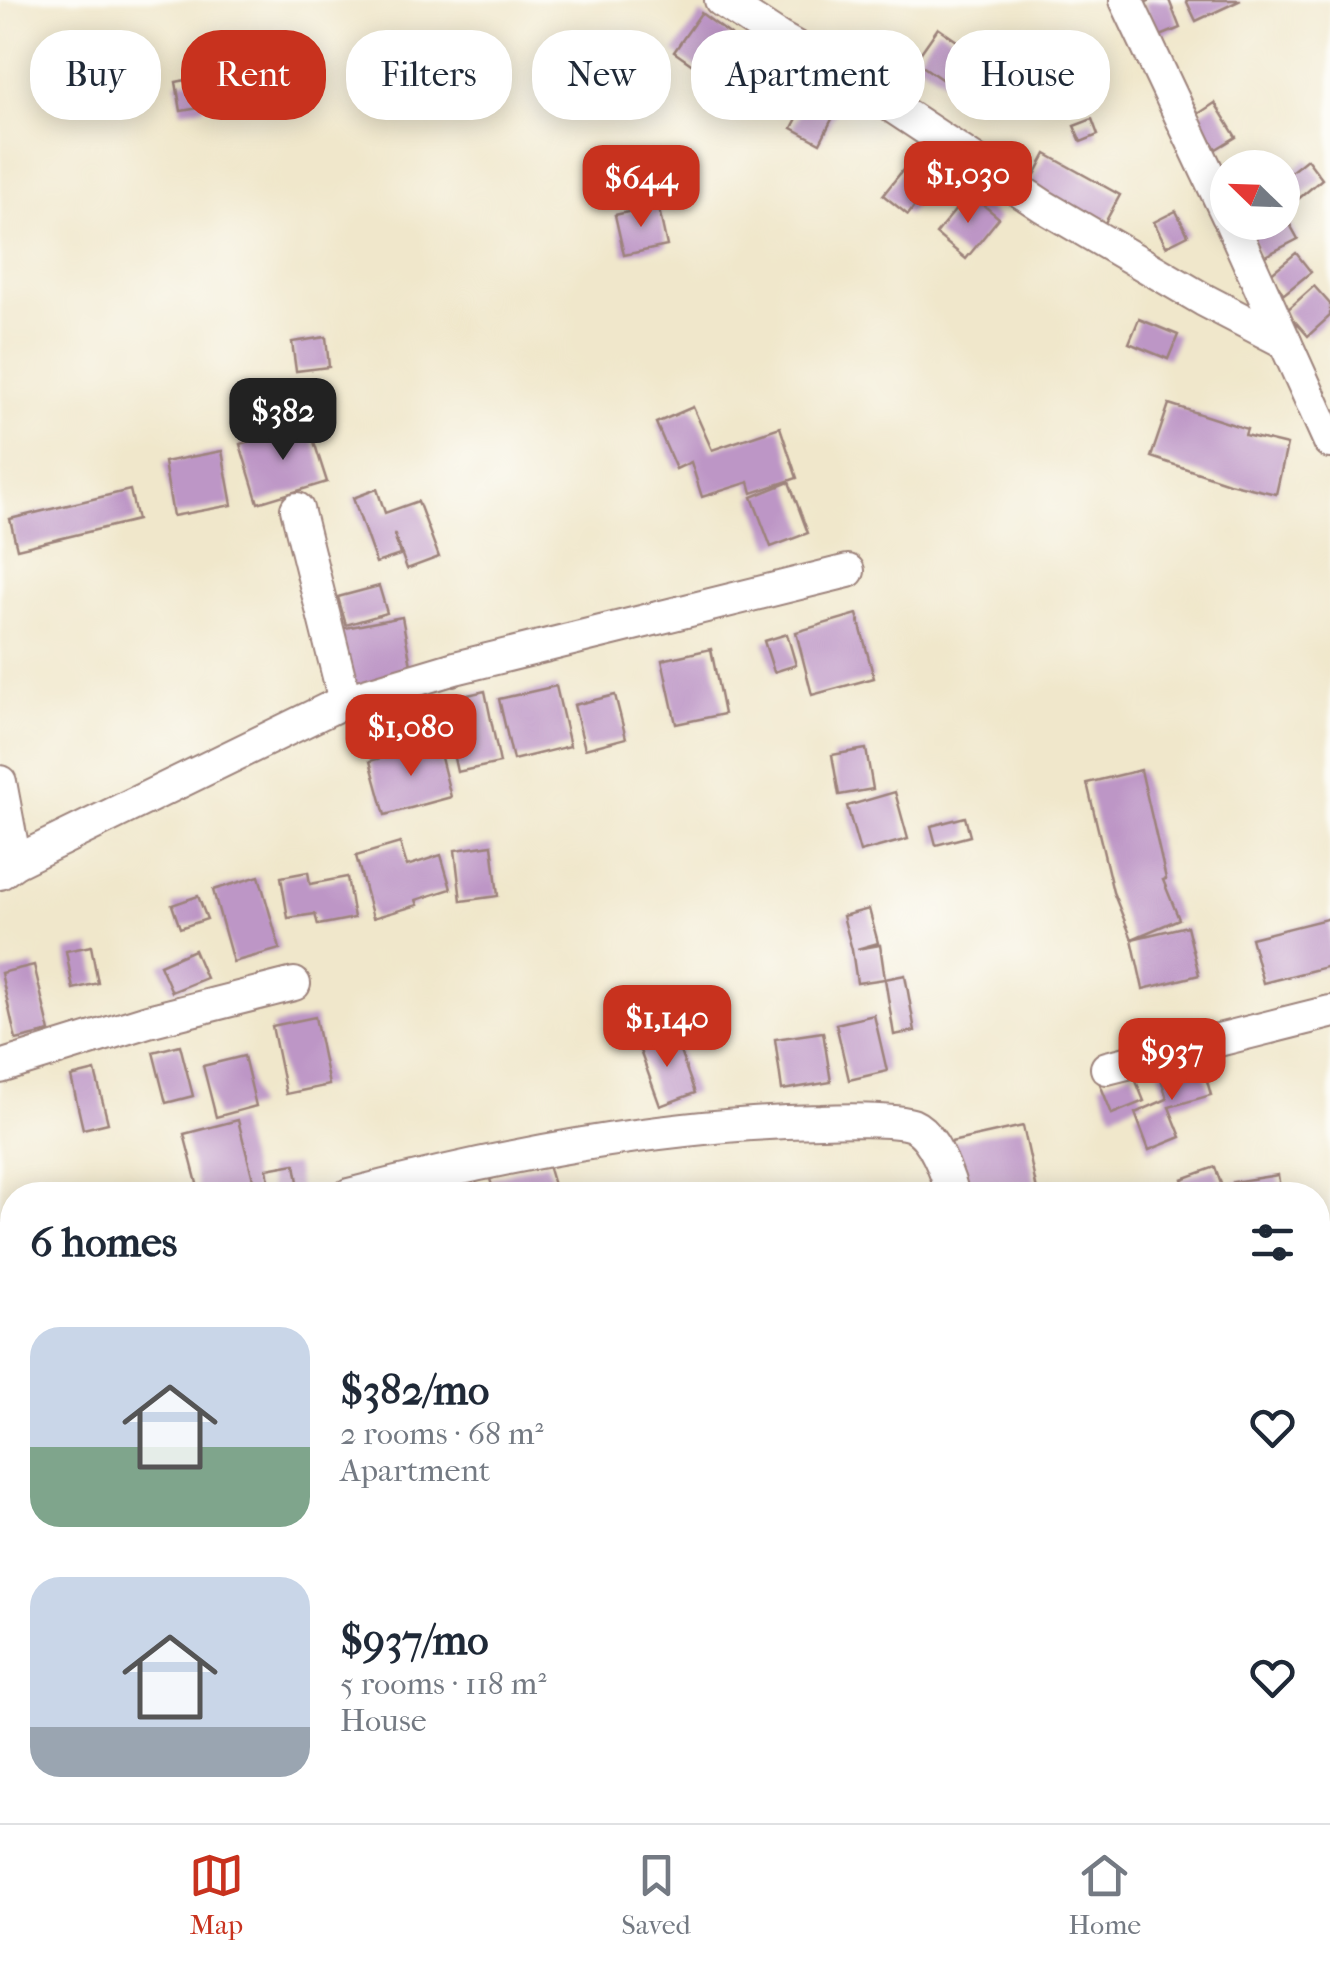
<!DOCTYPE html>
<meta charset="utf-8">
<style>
:root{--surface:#fff;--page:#f6f6f7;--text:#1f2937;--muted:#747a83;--line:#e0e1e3;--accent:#c8321e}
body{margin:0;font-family:"IM FELL French Canon",serif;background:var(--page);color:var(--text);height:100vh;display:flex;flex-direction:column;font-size:38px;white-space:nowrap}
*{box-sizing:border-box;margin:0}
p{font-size:32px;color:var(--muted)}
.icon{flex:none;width:55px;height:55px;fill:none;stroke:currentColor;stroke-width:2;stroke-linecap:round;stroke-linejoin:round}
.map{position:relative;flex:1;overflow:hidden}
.side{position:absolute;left:0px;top:1182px;width:1330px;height:642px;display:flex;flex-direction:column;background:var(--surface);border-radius:40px 40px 0 0;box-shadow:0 5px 25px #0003}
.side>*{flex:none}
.hud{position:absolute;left:30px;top:30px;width:1270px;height:90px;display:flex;gap:20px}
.needle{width:65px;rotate:293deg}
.tools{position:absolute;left:1210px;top:150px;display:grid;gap:20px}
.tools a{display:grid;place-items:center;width:90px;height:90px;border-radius:50%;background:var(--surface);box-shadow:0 5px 25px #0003;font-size:50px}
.price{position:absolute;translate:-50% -85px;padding:0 22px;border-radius:20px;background:var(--accent);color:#fff;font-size:32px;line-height:65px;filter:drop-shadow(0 2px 5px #0008)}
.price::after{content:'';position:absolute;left:50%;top:60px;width:30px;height:22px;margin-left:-15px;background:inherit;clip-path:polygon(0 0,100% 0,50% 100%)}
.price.on{background:#222;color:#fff}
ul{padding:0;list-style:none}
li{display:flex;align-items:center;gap:30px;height:250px;padding:0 30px}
li span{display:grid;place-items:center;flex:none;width:280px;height:200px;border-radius:30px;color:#555}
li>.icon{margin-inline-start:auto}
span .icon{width:120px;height:120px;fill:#fffc;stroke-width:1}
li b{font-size:42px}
h2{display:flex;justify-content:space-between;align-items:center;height:120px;padding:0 30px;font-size:42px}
.pill{padding:0 35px;border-radius:40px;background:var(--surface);box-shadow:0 5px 25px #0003;font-size:35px;line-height:90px}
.pill.on{background:var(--accent);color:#fff}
.dock{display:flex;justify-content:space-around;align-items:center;height:140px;border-top:2px solid var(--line);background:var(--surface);font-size:28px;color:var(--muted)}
.dock a{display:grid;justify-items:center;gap:5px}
.dock .on{color:var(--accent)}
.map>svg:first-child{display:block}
.building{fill:#bd96c6}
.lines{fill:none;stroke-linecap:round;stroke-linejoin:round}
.minor-casing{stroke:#9d837b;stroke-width:36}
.minor{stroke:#fff;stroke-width:32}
</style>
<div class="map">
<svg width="1330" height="1823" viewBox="0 0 1330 1823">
<rect width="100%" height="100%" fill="#fdfcf7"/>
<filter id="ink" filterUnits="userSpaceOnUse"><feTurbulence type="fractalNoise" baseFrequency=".01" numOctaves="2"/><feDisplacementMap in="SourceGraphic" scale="20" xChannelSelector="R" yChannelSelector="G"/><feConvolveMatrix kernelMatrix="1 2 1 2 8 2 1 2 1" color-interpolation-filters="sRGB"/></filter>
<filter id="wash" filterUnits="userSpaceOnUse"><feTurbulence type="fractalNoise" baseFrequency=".0048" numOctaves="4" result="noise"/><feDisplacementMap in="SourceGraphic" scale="40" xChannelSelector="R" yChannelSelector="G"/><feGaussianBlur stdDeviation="2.25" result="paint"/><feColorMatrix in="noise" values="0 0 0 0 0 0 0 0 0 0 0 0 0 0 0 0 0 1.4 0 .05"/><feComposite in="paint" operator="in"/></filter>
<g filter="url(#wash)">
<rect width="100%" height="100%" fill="#f0e7cb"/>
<g id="blocks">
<g class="building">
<polygon points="1151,0 1169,0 1180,28 1158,37 1144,3"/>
<polygon points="1186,0 1241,0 1196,21"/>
<polygon points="701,13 731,35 704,73 674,52"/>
<polygon points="938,28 983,59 960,92 915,61"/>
<polygon points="751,47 783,65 769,90 736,72"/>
<polygon points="496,53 504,80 470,91 462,64"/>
<polygon points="1080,70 1088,90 1052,105 1044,84"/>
<polygon points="200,77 205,107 181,111 176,82"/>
<polygon points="808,97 836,111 820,143 792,128"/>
<polygon points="1215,103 1236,137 1216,149 1195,116"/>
<polygon points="1092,119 1098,135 1081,142 1074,126"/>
<polygon points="1046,154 1120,195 1101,230 1027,190"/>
<polygon points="1307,159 1322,179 1296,201 1282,184 1282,179"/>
<polygon points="910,161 934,180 908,215 883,195"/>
<polygon points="969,193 999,218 966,259 936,234"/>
<polygon points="658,205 667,246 624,255 615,215"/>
<polygon points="1282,210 1298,239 1261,258 1247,230 1260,222 1282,222"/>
<polygon points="1176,211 1188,235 1166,246 1154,222"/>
<polygon points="1296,253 1311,272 1284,294 1269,275"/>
<polygon points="1314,286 1330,304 1330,316 1308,336 1286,311"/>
<polygon points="1139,319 1178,335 1168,359 1129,343"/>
<polygon points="326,337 329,367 296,371 292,342"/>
<polygon points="1169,404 1247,429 1245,435 1287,445 1276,494 1229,483 1151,457"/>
<polygon points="693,407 712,450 780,427 797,478 752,493 749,482 702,497 691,462 676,469 656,423"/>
<polygon points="308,423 327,482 258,503 240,444"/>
<polygon points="222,451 232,505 173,516 164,462"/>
<polygon points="789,482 808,533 771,547 752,497"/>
<polygon points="377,489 385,513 418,501 439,557 407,569 394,533 400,555 376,563 353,498"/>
<polygon points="130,490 137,520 17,549 10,519"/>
<polygon points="379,586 387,613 346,625 338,597"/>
<polygon points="857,614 874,678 812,695 796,632"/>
<polygon points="402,617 413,676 346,689 335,630"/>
<polygon points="787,634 796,665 774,672 764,641"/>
<polygon points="711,649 724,714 676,724 662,660"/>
<polygon points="556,686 570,746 513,760 499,699"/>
<polygon points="485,691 500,763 457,772 442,701"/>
<polygon points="615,695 626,738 585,749 574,705"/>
<polygon points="437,742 451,797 385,815 370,761"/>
<polygon points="866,749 873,789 839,795 832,755"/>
<polygon points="1141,770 1166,879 1163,880 1179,919 1132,939 1187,926 1199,975 1143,989 1132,939 1113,892 1087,783"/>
<polygon points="895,792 908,839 860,852 847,806"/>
<polygon points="965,817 970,836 936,845 931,826"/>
<polygon points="400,843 407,866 441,855 451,889 416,900 418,905 373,918 356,856"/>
<polygon points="492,845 498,896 461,901 455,850"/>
<polygon points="308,872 310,884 347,877 354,918 318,925 315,914 288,918 281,877"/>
<polygon points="259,876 280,949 233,962 213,890"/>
<polygon points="198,896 207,919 180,928 172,905"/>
<polygon points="869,909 878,943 857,949 880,945 885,979 857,983 852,950 843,916"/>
<polygon points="1330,918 1330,966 1263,983 1251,938"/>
<polygon points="91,946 98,983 73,989 66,951"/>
<polygon points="194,950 206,978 172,992 160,965"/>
<polygon points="34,965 50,1032 16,1040 1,973"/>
<polygon points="905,975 915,1031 894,1035 885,979"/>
<polygon points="874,1015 887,1071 849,1080 836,1024"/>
<polygon points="315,1017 329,1085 286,1094 272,1026"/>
<polygon points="823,1032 831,1082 782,1090 775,1039"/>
<polygon points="674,1035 695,1093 660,1106 639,1048"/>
<polygon points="180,1045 193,1096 166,1103 153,1052"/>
<polygon points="244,1056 256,1106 216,1117 203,1066"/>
<polygon points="1201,1060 1211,1095 1169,1107 1181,1137 1149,1150 1135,1113 1167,1099 1159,1072"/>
<polygon points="95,1071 108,1123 83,1129 71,1077"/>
<polygon points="1132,1071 1144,1101 1112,1114 1100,1084"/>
<polygon points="238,1120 256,1191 241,1195 200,1195 184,1134"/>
<polygon points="1023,1126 1038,1195 962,1195 951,1142"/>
<polygon points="547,1162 557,1195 495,1195 490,1179"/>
<polygon points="295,1164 300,1194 271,1195 267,1169"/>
<polygon points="1215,1167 1225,1195 1166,1195 1185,1188 1182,1179"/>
<polygon points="1278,1175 1281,1195 1235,1195 1233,1182"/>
<polygon points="7,1373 12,1384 12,1405 0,1411 0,1376"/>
<polygon points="12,1405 12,1475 0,1483 0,1413"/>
<polygon points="12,1675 12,1724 0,1730 0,1681"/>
<polygon points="50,1812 80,1812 82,1818 68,1823 53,1823"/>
<polygon points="345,1812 407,1812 410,1823 348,1823"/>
<polygon points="520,1812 532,1812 535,1823 488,1823"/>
<polygon points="558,1812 597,1812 600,1823 553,1823 550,1816"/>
<polygon points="792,1812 843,1812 846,1823 796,1823"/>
<polygon points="875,1812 917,1812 917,1814 877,1823"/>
<polygon points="963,1812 1027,1812 1030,1823 966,1823"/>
<polygon points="1257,1812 1304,1812 1305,1823 1258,1823"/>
</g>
</g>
</g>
<g filter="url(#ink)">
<use href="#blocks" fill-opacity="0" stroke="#9d837b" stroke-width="2.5"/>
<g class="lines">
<g class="minor-casing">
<g id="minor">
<polyline points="721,0 779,38 848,77 1043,206 1204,300 1285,342"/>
<polyline points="1126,0 1228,216"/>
<polyline points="1231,222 1330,442"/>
<polyline points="297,509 345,701"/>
<polyline points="0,782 15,862"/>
<polyline points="0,873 15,862 345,701 455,668 848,571"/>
<polyline points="0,1067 148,1021 294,984"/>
<polyline points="1107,1068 1330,1012"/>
<path d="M349,1195C502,1155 662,1124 821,1121C840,1120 895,1119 912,1125C934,1134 947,1174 953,1195"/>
<polyline points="0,1240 12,1269"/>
<polyline points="1318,1515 1330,1512"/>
<polyline points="1318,1695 1330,1745"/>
<polyline points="199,1812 201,1823"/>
<polyline points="457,1812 460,1823"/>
<polyline points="637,1812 640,1823"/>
<polyline points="752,1812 755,1823"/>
<polyline points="943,1812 946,1823"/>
<polyline points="1133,1812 1136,1823"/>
</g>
</g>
<use href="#minor" class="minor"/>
</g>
</g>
</svg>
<div class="tools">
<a><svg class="needle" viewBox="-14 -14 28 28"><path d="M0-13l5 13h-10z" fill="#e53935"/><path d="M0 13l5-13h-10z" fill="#747a83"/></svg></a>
</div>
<b class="price" style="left:968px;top:226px">$1,030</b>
<b class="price" style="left:641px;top:230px">$644</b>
<b class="price on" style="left:283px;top:463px">$382</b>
<b class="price" style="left:411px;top:779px">$1,080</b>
<b class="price" style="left:667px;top:1070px">$1,140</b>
<b class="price" style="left:1172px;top:1103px">$937</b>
<div class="hud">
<a class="pill">Buy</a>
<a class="pill on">Rent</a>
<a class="pill">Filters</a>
<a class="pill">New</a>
<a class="pill">Apartment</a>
<a class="pill">House</a>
</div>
<section class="side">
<h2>6 homes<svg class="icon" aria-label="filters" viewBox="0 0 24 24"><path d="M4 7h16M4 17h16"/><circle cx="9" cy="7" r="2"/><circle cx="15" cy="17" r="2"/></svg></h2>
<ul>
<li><span style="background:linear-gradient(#c9d6e8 60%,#7fa58c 0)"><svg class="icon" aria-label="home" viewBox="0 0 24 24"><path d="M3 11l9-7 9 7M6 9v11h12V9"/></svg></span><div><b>$382/mo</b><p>2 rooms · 68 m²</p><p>Apartment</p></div><svg class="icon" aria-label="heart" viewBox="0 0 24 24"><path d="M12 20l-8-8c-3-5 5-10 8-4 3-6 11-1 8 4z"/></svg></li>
<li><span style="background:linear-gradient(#c9d6e8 75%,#9aa5b1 0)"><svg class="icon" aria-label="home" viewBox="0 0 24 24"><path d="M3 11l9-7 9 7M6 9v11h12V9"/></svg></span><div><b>$937/mo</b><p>5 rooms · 118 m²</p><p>House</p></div><svg class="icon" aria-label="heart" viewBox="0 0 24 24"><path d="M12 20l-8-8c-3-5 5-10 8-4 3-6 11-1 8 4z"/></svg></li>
</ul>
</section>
</div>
<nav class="dock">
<a class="on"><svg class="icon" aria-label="map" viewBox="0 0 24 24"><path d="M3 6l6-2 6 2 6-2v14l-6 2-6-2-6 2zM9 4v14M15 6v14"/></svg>Map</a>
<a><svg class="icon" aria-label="saved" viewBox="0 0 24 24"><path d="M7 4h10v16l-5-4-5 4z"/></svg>Saved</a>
<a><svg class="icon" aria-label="home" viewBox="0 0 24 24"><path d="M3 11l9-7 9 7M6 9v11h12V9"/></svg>Home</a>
</nav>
